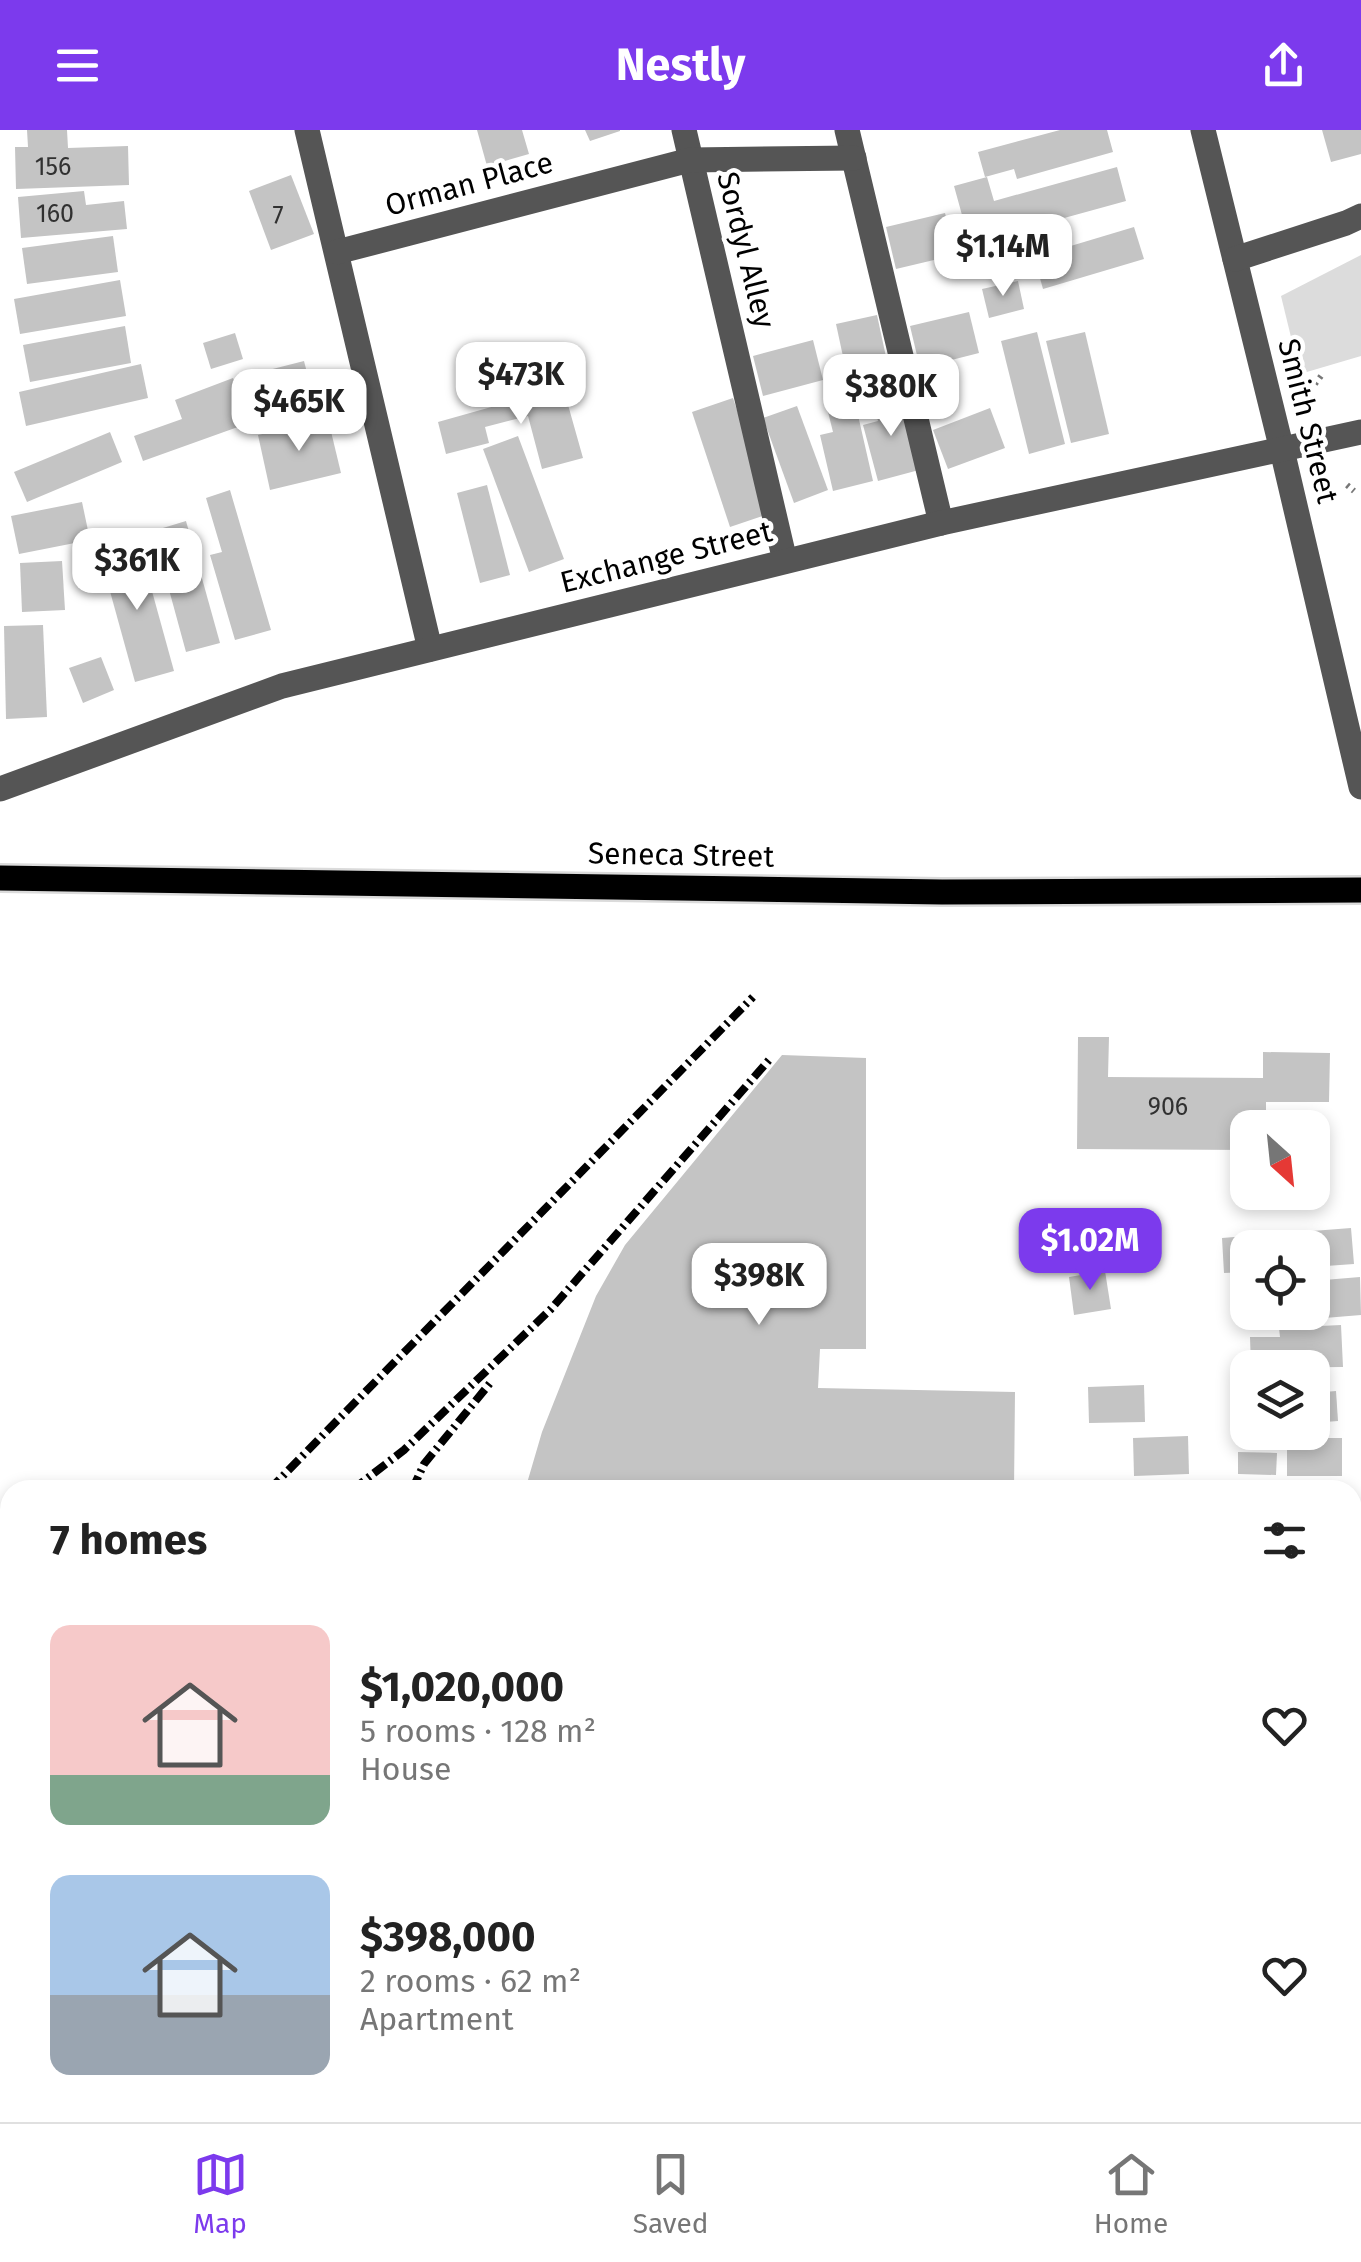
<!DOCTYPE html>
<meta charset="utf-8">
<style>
:root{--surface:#fff;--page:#f6f6f6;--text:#222;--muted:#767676;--line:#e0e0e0;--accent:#7c3aed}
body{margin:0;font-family:"Fira Sans",sans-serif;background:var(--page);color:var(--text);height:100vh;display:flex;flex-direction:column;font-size:38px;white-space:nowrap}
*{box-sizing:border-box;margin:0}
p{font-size:32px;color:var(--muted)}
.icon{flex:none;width:55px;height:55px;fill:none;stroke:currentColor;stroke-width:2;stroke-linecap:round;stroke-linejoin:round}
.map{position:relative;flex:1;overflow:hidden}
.details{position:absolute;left:0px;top:1350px;width:1362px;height:642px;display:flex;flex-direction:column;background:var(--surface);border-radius:30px 30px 0 0;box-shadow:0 5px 15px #0003}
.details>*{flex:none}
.needle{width:65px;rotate:153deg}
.fabs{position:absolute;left:1230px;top:980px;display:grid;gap:20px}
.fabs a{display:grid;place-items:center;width:100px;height:100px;border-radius:20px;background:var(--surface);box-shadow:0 5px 15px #0003;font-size:50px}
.price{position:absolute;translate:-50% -85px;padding:0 22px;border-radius:20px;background:#fff;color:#222;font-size:32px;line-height:65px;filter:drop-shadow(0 2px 5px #0008)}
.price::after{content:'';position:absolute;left:50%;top:60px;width:30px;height:22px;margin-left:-15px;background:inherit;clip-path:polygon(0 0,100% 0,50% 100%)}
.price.active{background:var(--accent);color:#fff}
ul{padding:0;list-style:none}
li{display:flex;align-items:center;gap:30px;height:250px;padding:0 50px}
li span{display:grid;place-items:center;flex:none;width:280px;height:200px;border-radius:20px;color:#555}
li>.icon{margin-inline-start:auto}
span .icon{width:120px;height:120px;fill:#fffc;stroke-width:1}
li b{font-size:42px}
h2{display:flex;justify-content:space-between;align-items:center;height:120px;padding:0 50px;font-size:42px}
header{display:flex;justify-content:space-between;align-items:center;height:130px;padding:0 50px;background:var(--accent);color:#fff;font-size:45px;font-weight:700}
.menu{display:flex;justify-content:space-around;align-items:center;height:140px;border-top:2px solid var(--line);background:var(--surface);font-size:28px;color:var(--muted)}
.menu a{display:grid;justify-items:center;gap:5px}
.menu .active{color:var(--accent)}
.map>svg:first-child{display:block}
.green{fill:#dcdcdc}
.building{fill:#c4c4c4}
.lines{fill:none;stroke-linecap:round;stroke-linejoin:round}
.major-casing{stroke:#dbdbdb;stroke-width:30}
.path{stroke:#777;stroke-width:6;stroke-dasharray:2.5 5;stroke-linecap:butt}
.minor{stroke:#555;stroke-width:25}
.major{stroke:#000;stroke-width:25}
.rail{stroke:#000;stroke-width:8;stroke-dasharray:15 5 2.5 5;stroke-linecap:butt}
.labels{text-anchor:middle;stroke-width:9;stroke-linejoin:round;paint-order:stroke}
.number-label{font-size:25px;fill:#313131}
.street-label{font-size:30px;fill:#000;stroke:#fff}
</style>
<header><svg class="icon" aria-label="menu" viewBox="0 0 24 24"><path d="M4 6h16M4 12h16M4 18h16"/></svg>Nestly<svg class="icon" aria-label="share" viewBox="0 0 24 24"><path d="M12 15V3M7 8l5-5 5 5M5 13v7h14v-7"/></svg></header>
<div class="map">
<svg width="1361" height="1992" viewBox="0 0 1361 1992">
<rect width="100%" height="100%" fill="#fff"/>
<polygon class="green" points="1361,125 1361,226 1300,244 1281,166"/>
<g class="building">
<polygon points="27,0 67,0 68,18 128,16 129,55 16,59 15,17 28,17"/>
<polygon points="477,0 522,0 529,24 487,36"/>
<polygon points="585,0 620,0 620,1 590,11"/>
<polygon points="1060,0 1107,0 1113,22 1017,49 1014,39 985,47 978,22"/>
<polygon points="1322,0 1361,0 1361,24 1331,32"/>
<polygon points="1117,37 1126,71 970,114 954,56 987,47 994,71"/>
<polygon points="291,45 314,104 271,120 249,61"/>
<polygon points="84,61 86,75 124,71 127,99 21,108 18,67"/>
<polygon points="945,83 955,125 896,139 886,97"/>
<polygon points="1134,97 1144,129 1043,159 1034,127"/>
<polygon points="113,106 118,142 27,154 22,118"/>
<polygon points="120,150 126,186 20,204 14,169"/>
<polygon points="1018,151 1024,179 989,188 982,159"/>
<polygon points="969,182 979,223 920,238 910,196"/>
<polygon points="877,185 888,236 847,245 836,194"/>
<polygon points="125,196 131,233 30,252 23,215"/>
<polygon points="1037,202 1065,314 1029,324 1001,211"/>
<polygon points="1085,202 1109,304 1071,313 1046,211"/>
<polygon points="235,203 243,229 211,239 203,213"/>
<polygon points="813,210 823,250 763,266 753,226"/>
<polygon points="304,231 314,270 259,283 249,245"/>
<polygon points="141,234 148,268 26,296 19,262"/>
<polygon points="233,248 249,293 143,331 134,306 182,289 175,270"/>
<polygon points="563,257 583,328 542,339 528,286 485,297 489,313 446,324 438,292"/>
<polygon points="899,261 919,340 878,351 863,295 878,291 871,268"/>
<polygon points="733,268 771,383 730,397 692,282"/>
<polygon points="855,272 873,351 833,361 820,305 833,302 827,278"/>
<polygon points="797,276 828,360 794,373 763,288"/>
<polygon points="990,278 1005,318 948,339 933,300"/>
<polygon points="328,289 341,343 270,360 258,305"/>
<polygon points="110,302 122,332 27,372 14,342"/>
<polygon points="518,306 564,429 529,442 483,319"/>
<polygon points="487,355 510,445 480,453 457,363"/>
<polygon points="230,360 271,500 235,510 210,425 222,422 206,368"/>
<polygon points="82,372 90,410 19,424 11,386"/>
<polygon points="186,391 220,513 186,522 153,401"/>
<polygon points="139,414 174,541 135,552 100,425"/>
<polygon points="62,431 65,480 22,482 20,433"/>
<polygon points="43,495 47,587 6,589 4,496"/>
<polygon points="101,527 114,560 83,573 69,538"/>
<polygon points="1078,907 1109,907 1108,947 1263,948 1263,922 1330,923 1329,972 1266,972 1266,998 1248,998 1248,1020 1077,1019"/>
<polygon points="782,925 866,928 866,1219 820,1219 818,1258 1015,1262 1014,1360 525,1360 542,1302 596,1166 625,1115"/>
<polygon points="1351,1098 1354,1134 1312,1137 1312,1118 1248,1118 1248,1142 1224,1143 1222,1108"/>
<polygon points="1105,1141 1111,1179 1074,1185 1069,1147"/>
<polygon points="1360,1147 1361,1185 1241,1195 1239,1165 1248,1165 1248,1182 1312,1182 1312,1151"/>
<polygon points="1341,1195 1343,1237 1251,1238 1250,1207 1280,1207 1279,1198"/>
<polygon points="1144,1255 1145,1292 1089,1293 1088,1257"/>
<polygon points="1336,1261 1338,1291 1312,1293 1312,1263"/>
<polygon points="1188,1306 1189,1344 1134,1346 1133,1308"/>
<rect x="1287" y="1308" width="55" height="38"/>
<polygon points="1238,1322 1277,1323 1276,1345 1238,1344"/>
</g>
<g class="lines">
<g class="major-casing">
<polyline id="major" points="0,748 942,762 1361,760"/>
</g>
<g class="path">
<polyline points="1315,254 1321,246"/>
<polyline points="1347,355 1354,361"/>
</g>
<g class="minor">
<polyline points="307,0 430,519"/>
<polyline points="684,0 785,431"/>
<polyline points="847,0 941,393"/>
<polyline points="1203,0 1282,320 1361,657"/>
<polyline points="337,122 690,30 854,28"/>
<polyline points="1235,129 1346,93 1361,86"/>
<polyline points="0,659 282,556 941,393 1361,302"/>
<polyline points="1352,1548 1361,1548"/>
<polyline points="1352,1958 1361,1934"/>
<polyline points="504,1992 505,1982"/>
<polyline points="888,1992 888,1982"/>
<polyline points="1341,1992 1344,1982"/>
</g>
<use href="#major" class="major"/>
<g class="rail">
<polyline points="269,1360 753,867"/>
<polyline points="352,1360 404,1320 551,1179 769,930"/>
<polyline points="412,1360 424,1334 491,1252"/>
<polyline points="0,1634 10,1624"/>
<polyline points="303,1992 303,1982"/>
</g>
</g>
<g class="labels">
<g class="number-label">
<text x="53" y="45">156</text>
<text x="55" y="92">160</text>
<text x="278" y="93">7</text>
<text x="1168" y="985">906</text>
</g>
<g class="street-label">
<text transform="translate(469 54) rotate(-15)" y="10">Orman Place</text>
<text transform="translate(746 120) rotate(76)" y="10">Sordyl Alley</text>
<text transform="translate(1308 291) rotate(76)" y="10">Smith Street</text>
<text transform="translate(666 427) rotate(-14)" y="10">Exchange Street</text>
<text transform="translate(681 725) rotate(1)" y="10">Seneca Street</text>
</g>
</g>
</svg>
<div class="fabs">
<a><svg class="needle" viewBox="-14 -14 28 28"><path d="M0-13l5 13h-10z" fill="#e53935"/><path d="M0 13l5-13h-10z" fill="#767676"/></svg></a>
<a><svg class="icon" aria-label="locate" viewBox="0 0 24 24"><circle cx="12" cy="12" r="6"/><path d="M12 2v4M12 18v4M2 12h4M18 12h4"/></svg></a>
<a><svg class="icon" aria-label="layers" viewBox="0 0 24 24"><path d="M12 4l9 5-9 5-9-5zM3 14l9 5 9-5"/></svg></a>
</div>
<b class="price" style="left:1003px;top:169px">$1.14M</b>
<b class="price" style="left:521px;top:297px">$473K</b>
<b class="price" style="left:891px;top:309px">$380K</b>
<b class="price" style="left:299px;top:324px">$465K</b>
<b class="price" style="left:137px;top:483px">$361K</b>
<b class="price active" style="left:1090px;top:1163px">$1.02M</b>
<b class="price" style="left:759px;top:1198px">$398K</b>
<section class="details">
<h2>7 homes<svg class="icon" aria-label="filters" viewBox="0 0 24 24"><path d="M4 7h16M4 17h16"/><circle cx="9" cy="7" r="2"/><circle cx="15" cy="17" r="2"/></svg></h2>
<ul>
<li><span style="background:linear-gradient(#f6c9c9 75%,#7fa58c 0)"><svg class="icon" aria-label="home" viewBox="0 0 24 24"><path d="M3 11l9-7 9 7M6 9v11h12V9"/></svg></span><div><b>$1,020,000</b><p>5 rooms · 128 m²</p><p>House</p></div><svg class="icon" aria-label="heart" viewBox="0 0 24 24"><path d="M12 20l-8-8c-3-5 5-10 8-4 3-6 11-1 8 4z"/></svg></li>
<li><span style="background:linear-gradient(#a9c7e8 60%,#9aa5b1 0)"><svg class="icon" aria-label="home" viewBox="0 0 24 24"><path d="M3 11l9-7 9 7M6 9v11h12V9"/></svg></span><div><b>$398,000</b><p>2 rooms · 62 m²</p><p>Apartment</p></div><svg class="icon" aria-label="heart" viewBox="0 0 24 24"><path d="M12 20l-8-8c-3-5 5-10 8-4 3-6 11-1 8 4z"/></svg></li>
</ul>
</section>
</div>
<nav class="menu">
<a class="active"><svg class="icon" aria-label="map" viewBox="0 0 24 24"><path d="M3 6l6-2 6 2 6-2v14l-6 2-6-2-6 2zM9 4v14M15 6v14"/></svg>Map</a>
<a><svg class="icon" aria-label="saved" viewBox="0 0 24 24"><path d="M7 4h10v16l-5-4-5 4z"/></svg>Saved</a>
<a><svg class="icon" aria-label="home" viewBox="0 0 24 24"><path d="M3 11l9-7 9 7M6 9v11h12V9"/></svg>Home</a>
</nav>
